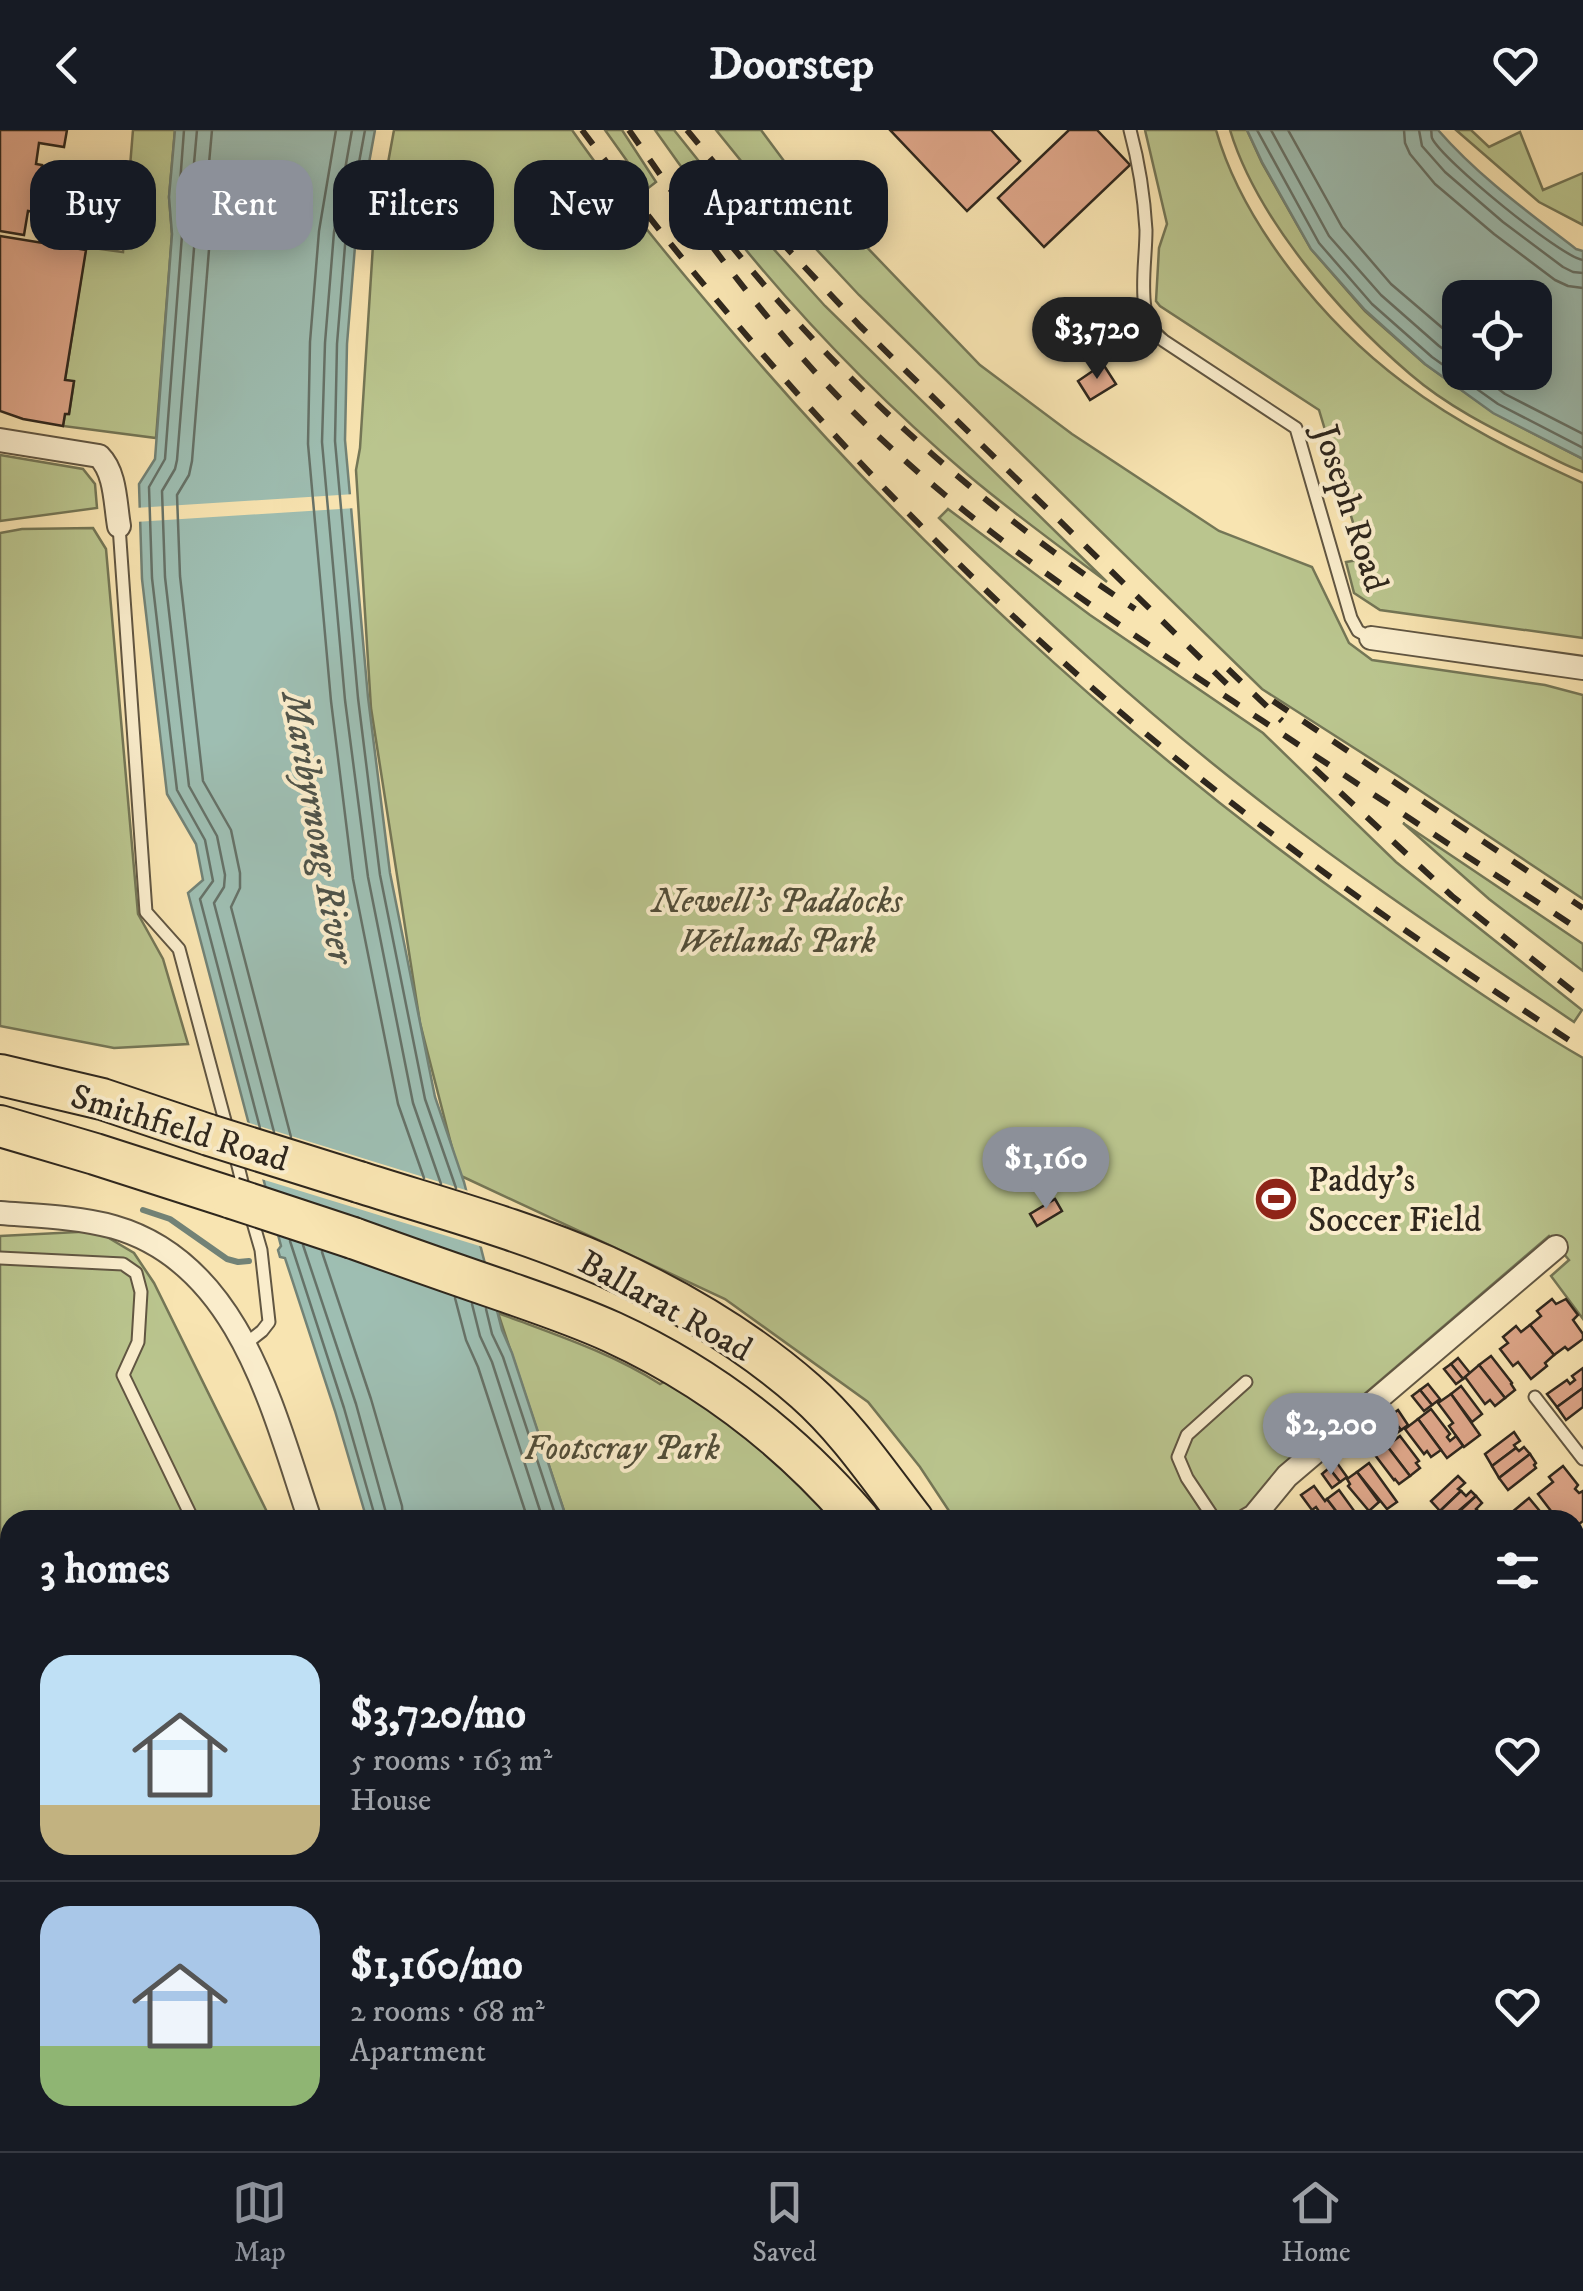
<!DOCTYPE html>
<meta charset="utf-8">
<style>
:root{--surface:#171b24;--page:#20242c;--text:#f1f3f6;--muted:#9ea1a6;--line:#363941;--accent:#8c9099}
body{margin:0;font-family:"IM FELL DW Pica",serif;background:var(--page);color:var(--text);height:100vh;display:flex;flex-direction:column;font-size:38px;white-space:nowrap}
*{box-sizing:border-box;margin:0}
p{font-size:32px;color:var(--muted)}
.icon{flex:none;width:55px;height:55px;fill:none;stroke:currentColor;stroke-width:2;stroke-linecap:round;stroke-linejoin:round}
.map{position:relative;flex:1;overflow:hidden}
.details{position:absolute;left:0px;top:1380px;width:1585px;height:642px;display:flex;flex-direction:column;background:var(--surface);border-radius:30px 30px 0 0;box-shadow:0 5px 25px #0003}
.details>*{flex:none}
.guide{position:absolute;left:30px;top:30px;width:1000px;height:90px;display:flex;gap:20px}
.controls{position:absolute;left:1442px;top:150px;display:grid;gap:20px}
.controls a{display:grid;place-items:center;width:110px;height:110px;border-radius:20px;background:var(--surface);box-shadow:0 5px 25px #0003;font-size:50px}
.price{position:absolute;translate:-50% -85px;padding:0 22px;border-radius:35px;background:var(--accent);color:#fff;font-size:32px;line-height:65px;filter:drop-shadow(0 2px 5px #0008)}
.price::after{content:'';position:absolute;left:50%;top:60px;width:30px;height:22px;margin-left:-15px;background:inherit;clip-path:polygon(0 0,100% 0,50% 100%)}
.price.on{background:#222;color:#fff}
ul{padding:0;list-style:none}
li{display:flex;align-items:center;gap:30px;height:250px;padding:0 40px}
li+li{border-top:2px solid var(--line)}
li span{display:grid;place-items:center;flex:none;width:280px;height:200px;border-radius:30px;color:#555}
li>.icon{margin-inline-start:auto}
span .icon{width:120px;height:120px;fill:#fffc;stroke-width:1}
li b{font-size:42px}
h2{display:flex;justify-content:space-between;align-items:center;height:120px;padding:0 40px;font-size:42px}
.chip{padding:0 35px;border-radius:30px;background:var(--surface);box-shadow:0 5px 25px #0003;font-size:35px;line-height:90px}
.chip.on{background:var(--accent);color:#fff}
header{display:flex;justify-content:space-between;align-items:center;height:130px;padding:0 40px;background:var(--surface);font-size:45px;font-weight:700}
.dock{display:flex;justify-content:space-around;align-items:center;height:140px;border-top:2px solid var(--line);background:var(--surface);font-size:28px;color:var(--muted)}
.dock a{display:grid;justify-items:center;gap:5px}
.dock .on{color:var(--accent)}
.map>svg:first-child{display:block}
.green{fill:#bac58e;stroke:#747656;stroke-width:2.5}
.water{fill:#9ebeb2;stroke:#728276;stroke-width:2.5;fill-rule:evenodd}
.pier{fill:#f8e4b1}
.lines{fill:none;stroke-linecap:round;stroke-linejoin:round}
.shore{stroke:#667268;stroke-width:2.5}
.stream{stroke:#728276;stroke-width:6}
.building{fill:#dea689;stroke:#2f271d;stroke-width:2.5}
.lane-casing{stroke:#615642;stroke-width:15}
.street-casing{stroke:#615642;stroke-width:26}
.highway-casing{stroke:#2f271d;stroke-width:44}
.lane{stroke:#faedcc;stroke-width:11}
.street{stroke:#faedcc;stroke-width:22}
.highway{stroke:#f8e4b1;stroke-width:40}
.rail{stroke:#2f271d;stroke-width:6;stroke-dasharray:18 18;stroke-linecap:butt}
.highway-bridge-casing{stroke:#2f271d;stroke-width:44;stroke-linecap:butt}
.highway-bridge{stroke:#f8e4b1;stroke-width:40}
.labels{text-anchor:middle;stroke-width:8;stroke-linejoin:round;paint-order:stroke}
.street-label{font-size:35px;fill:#2f271d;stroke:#faedcc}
.park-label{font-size:35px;font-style:italic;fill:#524e39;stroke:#faedcc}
.poi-label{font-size:35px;fill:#2f271d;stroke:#faedcc;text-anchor:start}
.water-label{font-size:38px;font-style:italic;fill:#50544a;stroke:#faedcc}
</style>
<header><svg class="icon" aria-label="back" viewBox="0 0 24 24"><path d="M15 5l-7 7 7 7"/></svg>Doorstep<svg class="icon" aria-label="heart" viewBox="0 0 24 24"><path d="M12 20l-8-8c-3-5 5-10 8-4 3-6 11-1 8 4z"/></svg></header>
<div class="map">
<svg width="1583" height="2021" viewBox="0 0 1583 2021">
<rect width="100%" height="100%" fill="#f8e4b1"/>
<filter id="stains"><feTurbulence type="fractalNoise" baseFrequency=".002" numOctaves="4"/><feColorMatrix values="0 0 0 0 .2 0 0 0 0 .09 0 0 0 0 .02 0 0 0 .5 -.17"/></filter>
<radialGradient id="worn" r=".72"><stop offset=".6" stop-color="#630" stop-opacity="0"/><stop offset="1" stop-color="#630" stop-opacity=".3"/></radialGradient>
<g class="green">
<polygon points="133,0 175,0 169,67 172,104 156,308 63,296 65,284 69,284 74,252 65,250 86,117 123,122"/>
<path d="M394,0H572C625,76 686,148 746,218C930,432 1140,622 1370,786C1439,836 1509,885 1583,928V1189L1551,1146L1569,1130L1549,1106L1305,1315L1244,1381L1226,1390H955L920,1337L868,1272L725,1169L459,1045L420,893L371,578L356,340L360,318L373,115Z"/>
<polygon points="605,0 622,0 656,52 647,59"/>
<path d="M655,0H674L733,74L825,176L1107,452C1060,417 1013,383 968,345C849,244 744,128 655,0Z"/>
<polygon points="716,0 761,0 784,31 980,235 1072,304 1219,401 1312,437 1349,513 1372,530 1545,555 1583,565 1583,769 1398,646 1262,559 859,165 788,89"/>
<path d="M1145,0H1216C1243,95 1325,194 1404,253C1458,294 1521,325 1583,353V508L1380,480L1354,463L1346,432L1364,429L1319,280L1160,176L1156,171L1159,118L1167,94Z"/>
<path d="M1230,0H1247L1262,33L1311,119L1365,181L1425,234L1494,283L1583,329V342C1566,336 1550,327 1534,319C1491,298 1447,276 1410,244C1340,184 1257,89 1230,0Z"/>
<polygon points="1456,0 1471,0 1489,17 1520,2 1543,60 1583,43 1583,95 1539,72"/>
<polygon points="0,325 83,339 95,354 97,378 0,391"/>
<path d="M948,379L1090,485L1263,603L1396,732L1582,880L1574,892C1463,817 1351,743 1246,660C1138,576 1038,483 939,388Z"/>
<polygon points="93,398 106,419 138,784 163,829 188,914 114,918 0,896 0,403 22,399"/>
<polygon points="1403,693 1583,814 1583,841 1489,769"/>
<polygon points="97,1101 134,1123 154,1153 271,1390 10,1390 10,2012 625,2012 630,2021 0,2021 0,1106"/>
<path d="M498,1183C553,1204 610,1222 660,1254L668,1250L754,1308L839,1390H567Z"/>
<polygon points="1300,2012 1307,2021 870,2021 866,2013"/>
</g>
<g class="water">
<polygon points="175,0 375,0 356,104 347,214 345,310 368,567 390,743 435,967 464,1052 502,1200 512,1223 567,1390 367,1390 335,1281 285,1128 280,1127 278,1120 281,1116 188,763 203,750 196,714 167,664 142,449 139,354 155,329 172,104 169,67"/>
<path d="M1247,0H1438C1478,46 1528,82 1576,119L1583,121V329L1493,283L1425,234L1365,180L1311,119L1262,32ZM1460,168H1535V242H1460Z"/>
<polygon points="866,2013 870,2021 650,2021 645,2013"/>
</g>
<g class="pier">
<polygon points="355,364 356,378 135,392 135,378"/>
<polygon points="243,991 472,1062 486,1118 258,1048"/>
</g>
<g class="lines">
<g class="shore">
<polyline points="184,0 179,67 182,105 165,329 149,357 152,448 160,517 177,660 205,710 213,751 200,769 260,998"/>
<polyline points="197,0 191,67 195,106 177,330 175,339 162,361 165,447 189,656 217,706 225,745 224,757 214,773 274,1002"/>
<polyline points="212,0 206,67 210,107 192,331 189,345 177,365 180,446 203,651 231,700 240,743 240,758 231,777 291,1007"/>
<polyline points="336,0 319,101 310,212 308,314 331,571 353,749 398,974 424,1048"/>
<polyline points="352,0 334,102 325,213 322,312 345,570 368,747 413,973 441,1054"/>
<polyline points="365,0 346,103 337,214 335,311 358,568 380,745 425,969 456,1058"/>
<polyline points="1257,0 1319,113 1372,174 1432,227 1498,274 1583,318"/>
<polyline points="1271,0 1329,106 1381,165 1439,216 1460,231"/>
<polyline points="1288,0 1342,97 1391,154 1460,213"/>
<polyline points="1404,0 1405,13 1410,24 1435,54 1494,104 1555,150 1568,156 1583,158"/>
<polyline points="1419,0 1422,16 1445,42 1503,92 1563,137 1573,142 1583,143"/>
<path d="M1431,0C1432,3 1431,5 1432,8C1441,29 1562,128 1583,130"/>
<polyline points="1476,242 1505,264 1583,304"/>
<polyline points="290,1111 344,1278 376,1390"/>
<polyline points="303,1115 356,1274 388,1390"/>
<polyline points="322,1122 371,1269 402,1376 403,1390"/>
<polyline points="455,1168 466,1210 478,1237 528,1390"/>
<polyline points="472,1174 480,1206 492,1232 543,1390"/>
<polyline points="486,1179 492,1204 503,1227 557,1390"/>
</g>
<polyline class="stream" points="143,1080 170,1089 227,1129 238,1132 249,1131"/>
</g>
<g class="building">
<polygon points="0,0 67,0 64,17 39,13 36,34 42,35 34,82 28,81 24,105 0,101"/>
<polygon points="890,0 991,0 1020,31 967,81"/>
<polygon points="1069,0 1097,0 1130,35 1044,117 998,68"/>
<polygon points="0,106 86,120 65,250 74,251 69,284 65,284 63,296 23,289 0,281"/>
<polygon points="1103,234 1116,254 1090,270 1078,251"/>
<polygon points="1055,1069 1062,1081 1037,1096 1030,1084"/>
<polygon points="1552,1169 1556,1174 1566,1169 1578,1185 1573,1190 1583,1204 1583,1209 1568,1220 1565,1217 1554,1225 1530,1195 1541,1186 1537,1181"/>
<polygon points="1530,1195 1554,1225 1545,1233 1547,1236 1531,1249 1518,1232 1513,1236 1500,1219 1508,1213 1503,1207 1516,1196 1521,1202"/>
<polygon points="1491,1226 1512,1253 1511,1254 1515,1260 1505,1268 1479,1235"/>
<polygon points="1458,1228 1470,1243 1463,1249 1451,1234"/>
<polygon points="1451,1234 1463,1249 1456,1254 1444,1239"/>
<polygon points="1479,1235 1505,1268 1495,1276 1490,1270 1485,1274 1465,1247"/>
<polygon points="1583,1238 1583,1258 1557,1277 1547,1264 1567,1250 1570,1254 1575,1250 1572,1246"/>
<polygon points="1428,1254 1440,1269 1432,1275 1420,1260"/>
<polygon points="1461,1256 1482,1284 1472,1292 1451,1264"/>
<polygon points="1583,1258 1583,1277 1566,1290 1557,1277"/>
<polygon points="1420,1260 1432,1275 1424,1281 1412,1266"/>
<polygon points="1451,1264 1480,1305 1464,1317 1449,1296 1453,1293 1438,1273"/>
<polygon points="1431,1279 1450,1304 1447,1307 1450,1311 1456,1306 1463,1316 1447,1328 1418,1289"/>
<polygon points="1398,1280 1408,1295 1401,1300 1390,1286"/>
<polygon points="1390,1286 1401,1300 1393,1306 1383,1291"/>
<polygon points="1418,1289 1441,1320 1431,1327 1427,1321 1424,1324 1405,1299"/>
<polygon points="1514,1302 1520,1311 1514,1315 1516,1318 1492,1336 1485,1324"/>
<polygon points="1400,1306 1419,1331 1416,1333 1420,1338 1410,1346 1387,1316"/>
<polygon points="1387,1316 1410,1346 1399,1354 1395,1349 1394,1350 1375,1325"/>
<polygon points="1524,1317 1530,1324 1499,1348 1492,1336 1516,1318 1519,1321"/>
<polygon points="1530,1324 1536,1333 1534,1335 1536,1338 1508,1360 1499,1348"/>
<polygon points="1337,1333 1347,1347 1340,1352 1329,1338"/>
<polygon points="1369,1333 1397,1372 1387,1379 1357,1342"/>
<polygon points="1563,1336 1578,1355 1575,1359 1579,1363 1583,1361 1583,1391 1575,1397 1575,1390 1516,1390 1511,1383 1529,1368 1544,1386 1551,1381 1538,1364 1553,1352 1549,1347"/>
<polygon points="1329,1338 1340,1352 1332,1358 1322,1344"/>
<polygon points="1357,1342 1379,1372 1369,1381 1348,1356 1350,1354 1347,1349"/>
<polygon points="1458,1346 1465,1353 1458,1359 1461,1361 1440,1381 1431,1371"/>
<polygon points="1314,1356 1325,1371 1327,1369 1343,1390 1325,1390 1316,1377 1312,1380 1301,1365"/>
<polygon points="1339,1360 1360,1389 1359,1390 1343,1390 1327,1369"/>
<polygon points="1461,1361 1466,1366 1471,1361 1476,1366 1448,1390 1440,1381"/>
<polygon points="1476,1366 1482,1373 1476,1379 1480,1383 1472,1390 1450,1390"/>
<polygon points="1583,1540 1583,1582 1575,1572 1575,1554 1580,1550 1577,1545"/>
<polygon points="1582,1691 1583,1692 1583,1731 1576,1722 1579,1720 1575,1715 1575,1696"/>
<polygon points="1575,1993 1583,2004 1583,2009 1572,2017 1575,2021 1531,2021 1542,2012 1575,2012"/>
</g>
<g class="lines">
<g class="lane-casing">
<g id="lane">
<path d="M1130,0C1139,33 1144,66 1146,100C1146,126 1141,153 1145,178C1147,192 1153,203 1164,211L1296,298L1351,488L1358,501L1371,508"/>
<polyline points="119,396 146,782 179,819 228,1002"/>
<polyline points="235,1024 245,1064"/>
<polyline points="0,1128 123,1134 136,1143 141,1162 138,1212 123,1245 193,1390"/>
<polyline points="244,1215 262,1201 269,1192 261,1120 250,1082"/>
<polyline points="1535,1267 1583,1329"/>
<polyline points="1215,1390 1187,1348 1178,1327 1187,1305 1246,1252"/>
<polyline points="549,2012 552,2021"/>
<polyline points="610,2012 614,2021"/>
</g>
</g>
<g class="street-casing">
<g id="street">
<path d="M0,310L99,326C116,343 115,373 119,396"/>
<polyline points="1371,508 1583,538"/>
<path d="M0,1083C38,1086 77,1087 114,1097C240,1133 273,1281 310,1390"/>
<polyline points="1247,1390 1254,1386 1287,1346 1556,1117"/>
<polyline points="1575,1435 1583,1429"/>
<polyline points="1575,1648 1583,1642"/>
<polyline points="1575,1780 1583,1791"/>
<polyline points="1445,2012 1451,2021"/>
</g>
</g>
<g class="highway-casing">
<g id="highway">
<polyline points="0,945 102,969 209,1005"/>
<polyline points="0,996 95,1024 232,1068"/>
<path d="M359,1052C441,1078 526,1101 605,1136C675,1168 747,1210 805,1261C847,1298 879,1346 913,1390"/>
<path d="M353,1108C403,1126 454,1144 504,1161C541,1174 577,1186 612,1202C708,1246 790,1309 859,1390"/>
<polyline points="1334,2012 1341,2021"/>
<polyline points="1382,2012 1388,2021"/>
</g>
</g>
<use href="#lane" class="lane"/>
<use href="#street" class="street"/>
<use href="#highway" class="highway"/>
<g class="rail">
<path d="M582,0C741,211 918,409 1119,581C1265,706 1422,815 1583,919"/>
<path d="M629,0C704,108 781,215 877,305C981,403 1098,481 1216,560C1338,641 1460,722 1583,802"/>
<polyline points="687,0 768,98 860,196 1231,558"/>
<path d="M686,57C809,224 963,365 1135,479"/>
<polyline points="1228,539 1282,591"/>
<polyline points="1273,571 1583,778"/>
<polyline points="1314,638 1452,766 1583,869"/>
</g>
<g class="highway-bridge-casing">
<g id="highway-bridge">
<polyline points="209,1005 359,1052"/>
<polyline points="232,1068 353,1108"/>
</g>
</g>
<use href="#highway-bridge" class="highway-bridge"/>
</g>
<defs>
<g id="stadium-disc" transform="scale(2.25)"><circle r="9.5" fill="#8f2418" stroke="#faedcc"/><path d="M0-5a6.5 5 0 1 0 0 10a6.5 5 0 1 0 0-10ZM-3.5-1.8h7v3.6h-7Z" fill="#fff"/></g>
</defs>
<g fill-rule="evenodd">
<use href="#stadium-disc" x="1276" y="1069"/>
</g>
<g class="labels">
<g class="street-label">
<text transform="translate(1352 378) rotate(72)" y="12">Joseph Road</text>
<text transform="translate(180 997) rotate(17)" y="12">Smithfield Road</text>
<text transform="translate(666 1175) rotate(29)" y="12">Ballarat Road</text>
</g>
<g class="park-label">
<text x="777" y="782">Newell's Paddocks<tspan x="777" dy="40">Wetlands Park</tspan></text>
<text x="622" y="1329">Footscray Park</text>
</g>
<g class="poi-label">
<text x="1308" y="1061">Paddy's<tspan x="1308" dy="40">Soccer Field</tspan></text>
</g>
<g class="water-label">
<text transform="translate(319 697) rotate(80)" y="13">Maribyrnong River</text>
</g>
</g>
<rect width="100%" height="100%" filter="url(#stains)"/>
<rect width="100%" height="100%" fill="url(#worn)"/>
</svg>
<div class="controls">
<a><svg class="icon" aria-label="locate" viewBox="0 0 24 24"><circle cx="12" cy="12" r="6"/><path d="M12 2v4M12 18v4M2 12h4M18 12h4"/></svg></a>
</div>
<b class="price on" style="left:1097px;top:252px">$3,720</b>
<b class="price" style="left:1046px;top:1082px">$1,160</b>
<b class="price" style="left:1331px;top:1348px">$2,200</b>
<div class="guide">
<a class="chip">Buy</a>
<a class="chip on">Rent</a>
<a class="chip">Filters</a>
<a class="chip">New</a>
<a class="chip">Apartment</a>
</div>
<section class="details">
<h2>3 homes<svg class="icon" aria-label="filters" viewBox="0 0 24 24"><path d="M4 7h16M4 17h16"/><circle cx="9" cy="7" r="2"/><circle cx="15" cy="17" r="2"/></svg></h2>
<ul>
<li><span style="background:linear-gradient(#bfe0f5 75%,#c2b280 0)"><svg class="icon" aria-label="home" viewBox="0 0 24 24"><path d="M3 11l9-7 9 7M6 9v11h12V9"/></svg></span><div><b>$3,720/mo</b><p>5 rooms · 163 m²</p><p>House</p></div><svg class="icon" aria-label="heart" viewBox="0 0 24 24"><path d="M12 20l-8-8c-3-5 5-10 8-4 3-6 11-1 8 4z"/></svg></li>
<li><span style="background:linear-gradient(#a9c7e8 70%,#8fb573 0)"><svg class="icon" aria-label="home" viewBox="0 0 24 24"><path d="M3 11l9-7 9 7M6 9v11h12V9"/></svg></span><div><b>$1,160/mo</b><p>2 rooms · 68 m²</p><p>Apartment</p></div><svg class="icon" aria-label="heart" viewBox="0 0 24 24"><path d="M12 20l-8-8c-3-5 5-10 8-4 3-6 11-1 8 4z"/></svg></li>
</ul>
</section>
</div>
<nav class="dock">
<a class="on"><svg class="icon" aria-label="map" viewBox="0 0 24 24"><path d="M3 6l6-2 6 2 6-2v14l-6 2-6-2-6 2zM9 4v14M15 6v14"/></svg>Map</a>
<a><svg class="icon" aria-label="saved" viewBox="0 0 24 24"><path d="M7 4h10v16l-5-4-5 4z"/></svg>Saved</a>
<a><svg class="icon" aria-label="home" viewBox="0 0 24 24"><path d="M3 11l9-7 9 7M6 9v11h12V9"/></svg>Home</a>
</nav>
